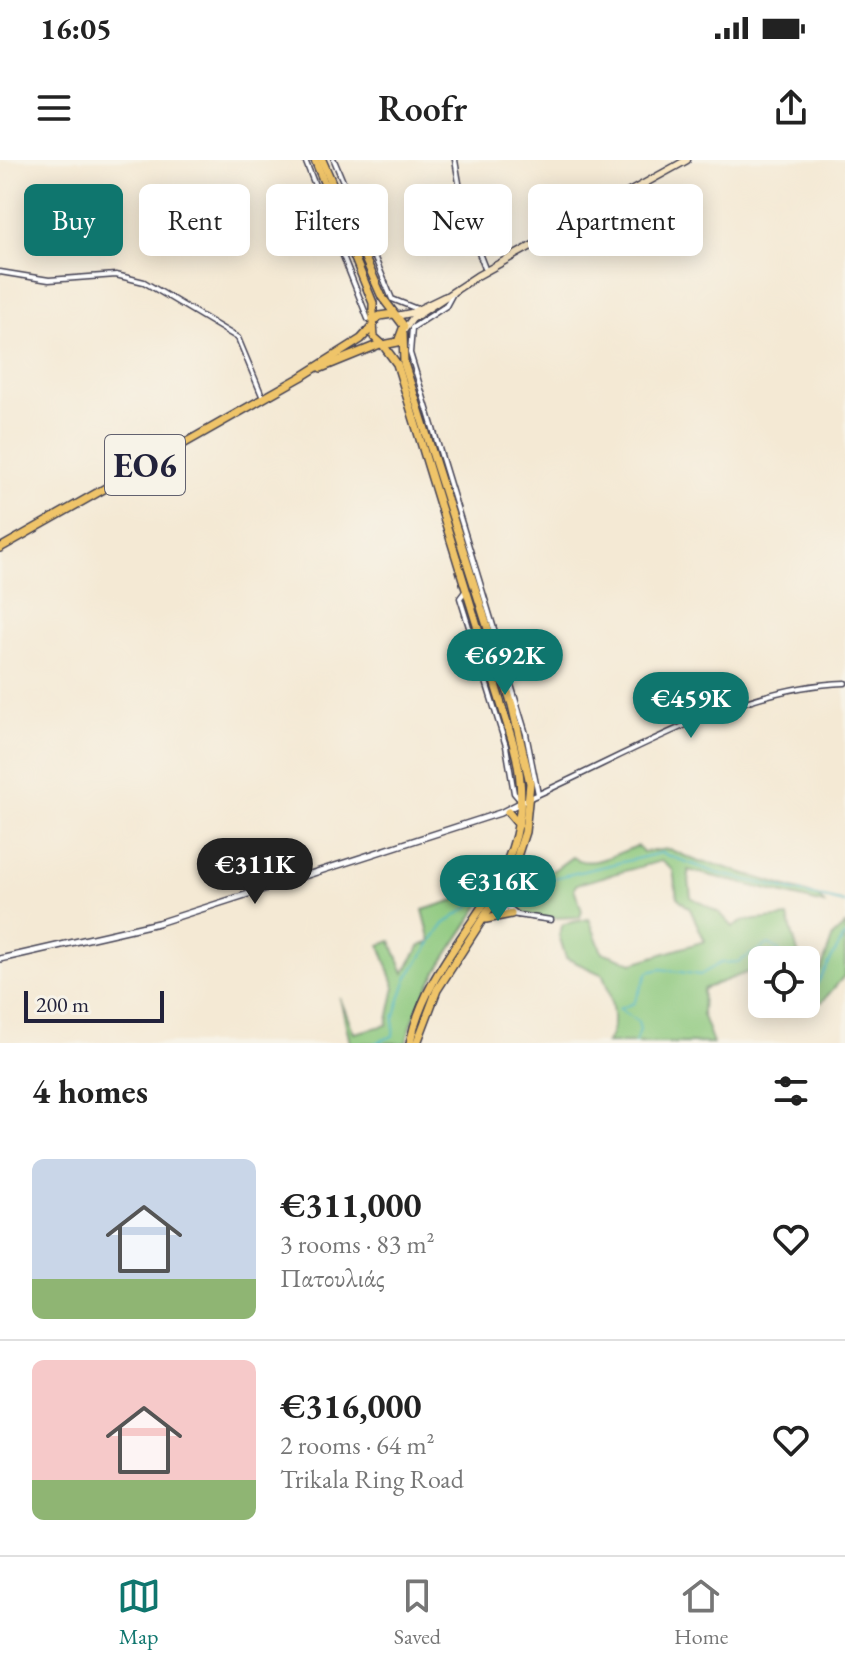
<!DOCTYPE html>
<meta charset="utf-8">
<style>
:root{--surface:#fff;--page:#f2f2f2;--text:#222;--muted:#767676;--line:#e0e0e0;--accent:#0f766e}
body{margin:0;font-family:"EB Garamond",serif;background:var(--page);color:var(--text);height:100vh;display:flex;flex-direction:column;font-size:30px;white-space:nowrap}
*{box-sizing:border-box;margin:0}
p{font-size:26px;color:var(--muted)}
.icon{flex:none;width:44px;height:44px;fill:none;stroke:currentColor;stroke-width:2;stroke-linecap:round;stroke-linejoin:round}
.map{position:relative;height:883px;overflow:hidden}
.drawer{display:flex;flex-direction:column;background:var(--surface);flex:1}
.drawer>*{flex:none}
.banner{position:absolute;left:24px;top:24px;width:798px;height:72px;display:flex;gap:16px}
.controls{position:absolute;left:748px;top:786px;display:grid;gap:16px}
.controls a{display:grid;place-items:center;width:72px;height:72px;border-radius:12px;background:var(--surface);box-shadow:0 4px 20px #0003;font-size:40px}
.scale{position:absolute;left:24px;bottom:20px;width:140px;box-sizing:border-box;padding-left:8px;border:4px solid #22223b;border-top:0;font-size:22px;line-height:28px;white-space:nowrap;color:#22223b;-webkit-text-stroke:6px #f7f3e8;paint-order:stroke}
.price{position:absolute;translate:-50% -68px;padding:0 18px;border-radius:28px;background:var(--accent);color:#fff;font-size:26px;line-height:52px;filter:drop-shadow(0 2px 4px #0008)}
.price::after{content:'';position:absolute;left:50%;top:48px;width:24px;height:18px;margin-left:-12px;background:inherit;clip-path:polygon(0 0,100% 0,50% 100%)}
.price.on{background:#222;color:#fff}
ul{padding:0;list-style:none}
li{display:flex;align-items:center;gap:24px;height:200px;padding:0 32px}
li+li{border-top:2px solid var(--line)}
li span{display:grid;place-items:center;flex:none;width:224px;height:160px;border-radius:12px;color:#555}
li>.icon{margin-inline-start:auto}
span .icon{width:96px;height:96px;fill:#fffc;stroke-width:1}
li b{font-size:34px}
h2{display:flex;justify-content:space-between;align-items:center;height:96px;padding:0 32px;font-size:34px}
.pill{padding:0 28px;border-radius:12px;background:var(--surface);box-shadow:0 4px 20px #0003;font-size:28px;line-height:72px}
.pill.on{background:var(--accent);color:#fff}
.status{display:flex;justify-content:space-between;align-items:center;height:56px;padding:0 40px;background:var(--surface);direction:ltr}
.status svg{height:22px;fill:currentColor}
header{display:flex;justify-content:space-between;align-items:center;height:104px;padding:0 32px;background:var(--surface);font-size:36px;font-weight:600}
.tab-bar{display:flex;justify-content:space-around;align-items:center;height:112px;border-top:2px solid var(--line);background:var(--surface);font-size:22px;color:var(--muted)}
.tab-bar a{display:grid;justify-items:center;gap:4px}
.tab-bar .on{color:var(--accent)}
.map>svg:first-child{display:block}
.green{fill:#8cc87d;stroke:#57755c;stroke-width:2}
.lines{fill:none;stroke-linecap:round;stroke-linejoin:round}
.stream{stroke:#45b3c1;stroke-width:2}
.minor-casing{stroke:#424052;stroke-width:7}
.tertiary-casing{stroke:#424052;stroke-width:8}
.secondary-casing{stroke:#424052;stroke-width:9}
.primary-casing{stroke:#424052;stroke-width:10}
.minor{stroke:#fff;stroke-width:4}
.tertiary{stroke:#fff;stroke-width:5}
.secondary{stroke:#f9e7c3;stroke-width:6}
.primary{stroke:#efc469;stroke-width:7}
.labels{text-anchor:middle;stroke-width:7;stroke-linejoin:round;paint-order:stroke}
.shield{fill:#f7f3e8;stroke:#62616f;stroke-width:2}
.shield-label{font-size:34px;font-weight:bold;fill:#22223b}
</style>
<div class="status"><b>16:05</b><svg viewBox="0 0 49 12"><path d="M0 12V9h3v3zM5 12V6h3v6zM10 12V3h3v9zM15 12V0h3v12zM26 1h20v11H26zM47 4h2v5h-2z"/></svg></div>
<header><svg class="icon" aria-label="menu" viewBox="0 0 24 24"><path d="M4 6h16M4 12h16M4 18h16"/></svg>Roofr<svg class="icon" aria-label="share" viewBox="0 0 24 24"><path d="M12 15V3M7 8l5-5 5 5M5 13v7h14v-7"/></svg></header>
<div class="map">
<svg width="845" height="883" viewBox="0 0 845 883">
<rect width="100%" height="100%" fill="#f7f3e8"/>
<filter id="ink" filterUnits="userSpaceOnUse"><feTurbulence type="fractalNoise" baseFrequency=".0125" numOctaves="2"/><feDisplacementMap in="SourceGraphic" scale="16" xChannelSelector="R" yChannelSelector="G"/><feConvolveMatrix kernelMatrix="1 2 1 2 8 2 1 2 1" color-interpolation-filters="sRGB"/></filter>
<filter id="wash" filterUnits="userSpaceOnUse"><feTurbulence type="fractalNoise" baseFrequency=".006" numOctaves="4" result="noise"/><feDisplacementMap in="SourceGraphic" scale="32" xChannelSelector="R" yChannelSelector="G"/><feGaussianBlur stdDeviation="1.8" result="paint"/><feColorMatrix in="noise" values="0 0 0 0 0 0 0 0 0 0 0 0 0 0 0 0 0 1.4 0 .05"/><feComposite in="paint" operator="in"/></filter>
<g filter="url(#wash)">
<rect width="100%" height="100%" fill="#f4e9d4"/>
<g class="green">
<path d="M638,686L643,692L669,689L699,702L714,704L819,737L824,744L688,710L691,737L721,754L733,767L744,761L788,757L800,800H762V807L703,829L702,854L713,883H606C620,868 610,832 603,815L566,798L559,775L563,764L589,759L602,792L633,803L705,781L690,749L677,737L673,710L661,701L577,724L574,728L582,751L580,757C555,757 522,764 507,739L513,722L554,710L572,697C592,710 617,692 638,686Z"/>
<path d="M491,729C459,779 421,824 406,883H350L340,838L354,873L387,865L395,827L380,785L391,781L404,813L420,786L431,782L423,750Z"/>
<polygon points="845,765 845,815 822,842 806,840 806,808 811,813 821,810 833,776"/>
</g>
<g class="lines">
<g class="stream">
<polyline points="528,724 661,693 717,713 845,743"/>
<polyline points="806,828 816,826 845,775"/>
<polyline points="375,883 393,876 394,858 407,818 444,764 479,740"/>
<polyline points="635,883 640,870 638,862 619,849 634,843 648,812 661,809 700,815 721,803 738,802 769,784 778,789 782,800"/>
</g>
</g>
</g>
<g filter="url(#ink)">
<g class="lines">
<g class="minor-casing">
<g id="minor">
<polyline points="305,0 368,159"/>
<polyline points="334,0 392,139 417,149"/>
<polyline points="455,0 465,57 486,111"/>
<polyline points="0,112 49,120 116,115 144,122 238,178 263,238"/>
<polyline points="453,133 446,146 412,168 410,193 526,574 538,634"/>
<polyline points="466,430 460,438 506,586 514,633 520,640"/>
<path d="M530,638C626,596 738,526 845,523"/>
<polyline points="492,734 518,755"/>
<polyline points="494,743 511,754 551,760"/>
</g>
</g>
<g class="tertiary-casing">
<polyline id="tertiary" points="0,799 158,763 500,653 530,638"/>
</g>
<g class="secondary-casing">
<g id="secondary">
<polyline points="396,156 411,153 444,137"/>
<polyline points="404,170 412,159 477,116 687,0"/>
</g>
</g>
<g class="primary-casing">
<g id="primary">
<polyline points="315,0 373,143 373,162"/>
<polyline points="322,0 382,137 404,166 398,182 383,185 374,177 373,163 379,156 393,154"/>
<polyline points="403,174 404,203 512,545 530,623 525,672 511,715 437,830 417,883"/>
<path d="M383,185L397,204L513,583C552,721 435,767 410,883"/>
<polyline points="321,208 380,184"/>
<polyline points="0,388 301,217 361,179 372,167"/>
<polyline points="508,652 519,665"/>
<polyline points="486,759 511,754"/>
</g>
</g>
<use href="#minor" class="minor"/>
<use href="#tertiary" class="tertiary"/>
<use href="#secondary" class="secondary"/>
<use href="#primary" class="primary"/>
</g>
</g>
<g class="labels">
<rect class="shield" x="105" y="275" width="80" height="60" rx="6"/>
<g class="shield-label">
<text x="145" y="317">ΕΟ6</text>
</g>
</g>
</svg>
<div class="controls">
<a><svg class="icon" aria-label="locate" viewBox="0 0 24 24"><circle cx="12" cy="12" r="6"/><path d="M12 2v4M12 18v4M2 12h4M18 12h4"/></svg></a>
</div>
<div class="scale">200 m</div>
<b class="price" style="left:505px;top:537px">€692K</b>
<b class="price" style="left:691px;top:580px">€459K</b>
<b class="price on" style="left:255px;top:746px">€311K</b>
<b class="price" style="left:498px;top:763px">€316K</b>
<div class="banner">
<a class="pill on">Buy</a>
<a class="pill">Rent</a>
<a class="pill">Filters</a>
<a class="pill">New</a>
<a class="pill">Apartment</a>
</div>
</div>
<section class="drawer">
<h2>4 homes<svg class="icon" aria-label="filters" viewBox="0 0 24 24"><path d="M4 7h16M4 17h16"/><circle cx="9" cy="7" r="2"/><circle cx="15" cy="17" r="2"/></svg></h2>
<ul>
<li><span style="background:linear-gradient(#c9d6e8 75%,#8fb573 0)"><svg class="icon" aria-label="home" viewBox="0 0 24 24"><path d="M3 11l9-7 9 7M6 9v11h12V9"/></svg></span><div><b>€311,000</b><p>3 rooms · 83 m²</p><p>Πατουλιάς</p></div><svg class="icon" aria-label="heart" viewBox="0 0 24 24"><path d="M12 20l-8-8c-3-5 5-10 8-4 3-6 11-1 8 4z"/></svg></li>
<li><span style="background:linear-gradient(#f6c9c9 75%,#8fb573 0)"><svg class="icon" aria-label="home" viewBox="0 0 24 24"><path d="M3 11l9-7 9 7M6 9v11h12V9"/></svg></span><div><b>€316,000</b><p>2 rooms · 64 m²</p><p>Trikala Ring Road</p></div><svg class="icon" aria-label="heart" viewBox="0 0 24 24"><path d="M12 20l-8-8c-3-5 5-10 8-4 3-6 11-1 8 4z"/></svg></li>
</ul>
</section>
<nav class="tab-bar">
<a class="on"><svg class="icon" aria-label="map" viewBox="0 0 24 24"><path d="M3 6l6-2 6 2 6-2v14l-6 2-6-2-6 2zM9 4v14M15 6v14"/></svg>Map</a>
<a><svg class="icon" aria-label="saved" viewBox="0 0 24 24"><path d="M7 4h10v16l-5-4-5 4z"/></svg>Saved</a>
<a><svg class="icon" aria-label="home" viewBox="0 0 24 24"><path d="M3 11l9-7 9 7M6 9v11h12V9"/></svg>Home</a>
</nav>
